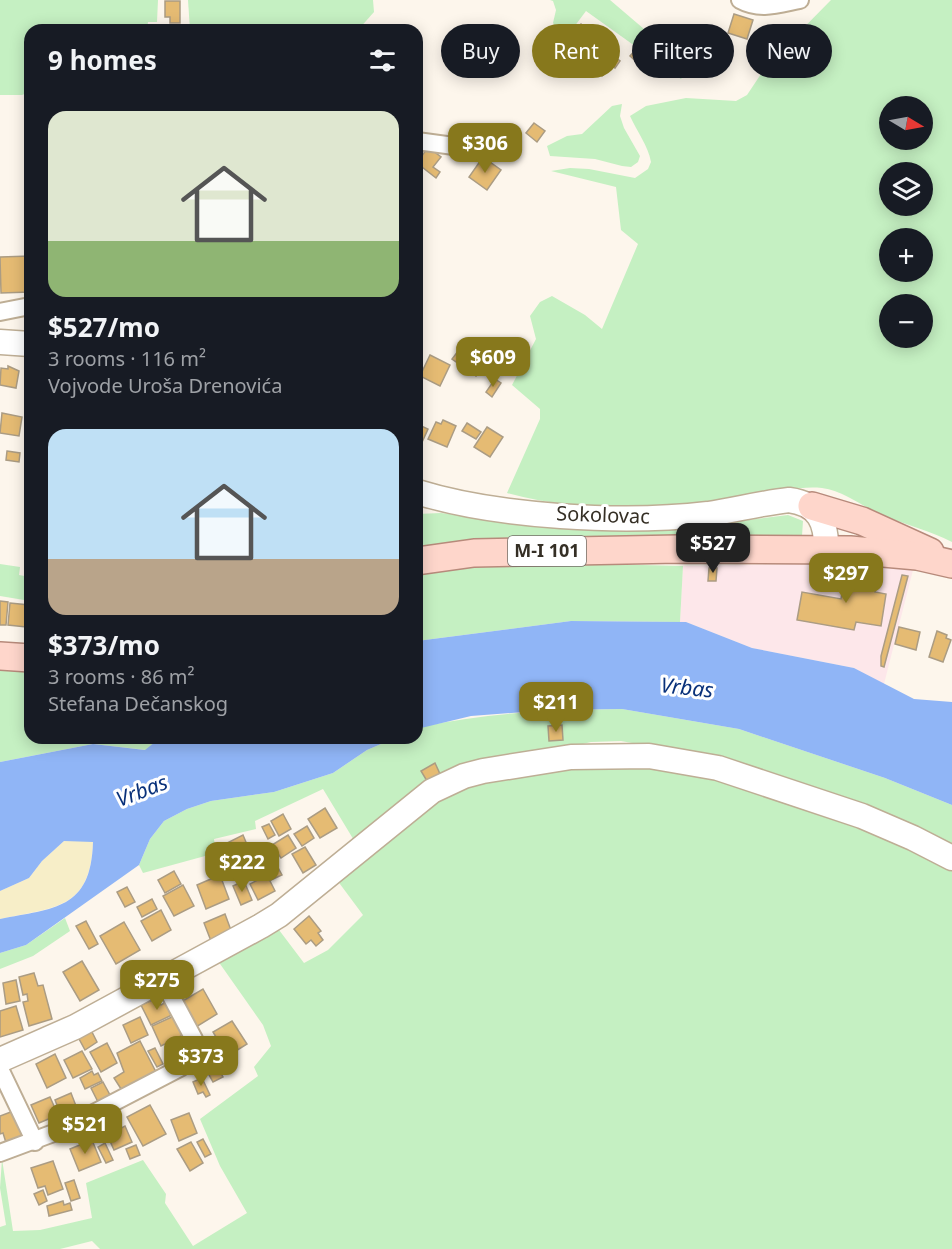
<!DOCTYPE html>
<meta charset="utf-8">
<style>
:root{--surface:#171b24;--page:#242831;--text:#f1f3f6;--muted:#9ea1a6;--accent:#87781c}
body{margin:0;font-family:"Noto Sans",sans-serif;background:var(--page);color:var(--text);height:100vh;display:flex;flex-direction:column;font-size:22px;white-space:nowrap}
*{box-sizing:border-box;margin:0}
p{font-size:20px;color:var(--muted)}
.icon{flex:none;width:33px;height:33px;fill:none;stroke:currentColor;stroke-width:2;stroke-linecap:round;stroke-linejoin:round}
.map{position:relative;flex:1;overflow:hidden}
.details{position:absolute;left:24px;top:24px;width:399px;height:720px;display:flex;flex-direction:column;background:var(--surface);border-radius:18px;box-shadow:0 3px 15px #0003}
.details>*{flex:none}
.guide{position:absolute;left:441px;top:24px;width:420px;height:54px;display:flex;gap:12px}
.needle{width:39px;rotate:100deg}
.fabs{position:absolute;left:879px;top:96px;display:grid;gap:12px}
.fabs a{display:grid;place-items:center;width:54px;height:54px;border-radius:50%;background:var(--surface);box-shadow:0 3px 15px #0003;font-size:30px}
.price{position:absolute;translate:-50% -51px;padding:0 14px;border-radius:12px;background:var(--accent);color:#fff;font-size:20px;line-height:39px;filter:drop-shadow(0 2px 3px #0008)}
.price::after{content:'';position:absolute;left:50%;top:36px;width:18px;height:14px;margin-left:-9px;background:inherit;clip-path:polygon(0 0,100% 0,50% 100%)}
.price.current{background:#222;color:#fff}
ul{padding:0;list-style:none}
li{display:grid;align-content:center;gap:12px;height:318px;padding:0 24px}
li span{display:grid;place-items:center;height:186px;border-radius:18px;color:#555}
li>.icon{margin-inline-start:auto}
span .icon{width:108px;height:108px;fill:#fffc;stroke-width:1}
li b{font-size:26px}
h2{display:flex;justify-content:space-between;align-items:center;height:72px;padding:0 24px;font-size:26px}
.chip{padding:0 21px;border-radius:27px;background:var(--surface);box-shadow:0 3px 15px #0003;font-size:21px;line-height:54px}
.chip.current{background:var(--accent);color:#fff}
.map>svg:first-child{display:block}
.commercial{fill:#fde7ea}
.green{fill:#c5f0c2;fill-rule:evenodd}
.sand{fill:#f7eec8}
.water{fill:#90b5f6}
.building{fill:#e5bb73;stroke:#ab9c83;stroke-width:1.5}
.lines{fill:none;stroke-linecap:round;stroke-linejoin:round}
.street-casing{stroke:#beae95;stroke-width:20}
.secondary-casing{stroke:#beae95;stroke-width:27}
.primary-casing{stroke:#b78a7b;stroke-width:30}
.street{stroke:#fff;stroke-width:16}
.secondary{stroke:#fff;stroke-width:24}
.primary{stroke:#fed6cb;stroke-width:27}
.labels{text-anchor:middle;stroke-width:6;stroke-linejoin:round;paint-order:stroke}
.shield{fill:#fff;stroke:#726d66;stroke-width:1.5}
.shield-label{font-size:18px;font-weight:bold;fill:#352f25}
.street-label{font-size:20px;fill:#352f25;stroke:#fff}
.water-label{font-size:21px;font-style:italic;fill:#09317a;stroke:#fff}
</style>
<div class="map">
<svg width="952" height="1249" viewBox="0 0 952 1249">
<rect width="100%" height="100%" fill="#fdf6ec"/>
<polygon class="commercial" points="843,563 901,566 913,570 884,684 854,668 752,648 686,622 680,622 683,566"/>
<g class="green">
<polygon points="0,0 158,0 157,22 148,22 147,30 30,30 30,92 22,95 0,95"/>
<polygon points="188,0 373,0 374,12 358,30 190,30"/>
<polygon points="550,0 610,0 685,64 685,73 681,79 586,11 565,39 553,23 556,10 553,1"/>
<path d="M831,0H952V542C930,531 907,525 884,516C864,508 845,491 822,488C792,485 763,497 733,502C662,512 576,512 507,493L540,419V409L512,385L536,339L530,316L540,302L552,296L585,315L602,329L638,244L621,230L616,187L551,171L570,168L589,169L635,178L648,169L651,162C648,145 637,132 630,116L646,106L686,98L736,101L747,95L767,65ZM890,106H922V140H890ZM890,172H922V206H890ZM890,238H922V272H890ZM890,304H922V338H890Z"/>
<polygon points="622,104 620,116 624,128 640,156 638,162 631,167 622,166 595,159 550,156 547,146 567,136 582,134 612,106"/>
<polygon points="441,513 509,521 695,527 788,515 803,521 802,536 797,540 417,550 417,514"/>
<polygon points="518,562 683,566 680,622 571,621 417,641 417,573 429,569"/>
<polygon points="0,564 20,567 19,575 30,577 30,601 0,596"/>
<polygon points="0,666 30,669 30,738 160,738 146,750 93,744 0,762"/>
<path d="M622,709L739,729L885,778L952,805V1249H100L92,1241L60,1249H0V1227L6,1225L0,1188L2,1159L13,1231L40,1230L92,1218L86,1183L143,1160L166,1194L165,1203L193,1246L247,1213L220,1166L200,1119L258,1076L254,1067L271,1046L263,1025L218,961L276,926L304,963L328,950L363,915L337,880L434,802L470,785L574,767L714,758L621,741L591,742L562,749L494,757L473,763L355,842L323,789L255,821L256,829L214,839L216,853L143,873L139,865L150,839L164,821L187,809L211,801L274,792L333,773L367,750L395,738H417V729L421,727C489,712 553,710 622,709Z"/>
<polygon points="65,918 70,931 33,956 0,969 0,953 26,945"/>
</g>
<path class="sand" d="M64,841H93C91,910 55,907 0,919V891L29,878L42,861Z"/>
<g class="water">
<polygon points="571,621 686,622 752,648 854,668 914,699 952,702 952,805 885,778 739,729 622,709 550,710 471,716 417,729 417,641"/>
<path d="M160,738H395L367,750L333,773L274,792L211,801L187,809L164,821L150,839L139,865L26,945L0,953V919C54,908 91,910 93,842L64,841L42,861L29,878L0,891V762L93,744L145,750Z"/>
</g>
<g class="building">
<polygon points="165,1 180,1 180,23 170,23 170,17 165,17"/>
<polygon points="734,14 753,20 747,39 728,33"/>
<polygon points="581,24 591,34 586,40 575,30"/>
<polygon points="601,46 620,61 615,68 612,65 602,76 586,63"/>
<polygon points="636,49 647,60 641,66 630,56"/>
<polygon points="534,123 545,131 537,142 526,133"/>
<polygon points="428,147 441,157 433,167 440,172 436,178 417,163"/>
<polygon points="483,157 501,170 487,190 469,177"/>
<polygon points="30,256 30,292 1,293 0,257"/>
<polygon points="465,342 483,356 479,362 483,366 476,376 452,359"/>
<polygon points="430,355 450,365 440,386 420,376"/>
<polygon points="8,366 19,371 16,388 0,385 1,368 8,369"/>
<polygon points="495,379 501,383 492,397 486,392"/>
<polygon points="2,413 22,417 19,436 0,433"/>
<polygon points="443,420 456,426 447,447 428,439 436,422 441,424"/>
<polygon points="467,423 481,432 476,439 462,431"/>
<polygon points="417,424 428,429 418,451 417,451"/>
<polygon points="487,427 503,437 490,457 474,447"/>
<polygon points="7,451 20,453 19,462 6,460"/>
<polygon points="709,568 717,568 716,581 708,581"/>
<polygon points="871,568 879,570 875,592 886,594 881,626 856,622 854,630 797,620 802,592 841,599 846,571 859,573 858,576 862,577 863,572 870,573"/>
<polygon points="902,575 908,576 884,667 881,666 881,656"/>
<polygon points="0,601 8,602 6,625 0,625"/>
<polygon points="10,603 29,605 26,627 8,625"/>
<polygon points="899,627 920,632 916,650 895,644"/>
<polygon points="937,631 947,635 946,638 951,640 943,662 929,657"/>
<polygon points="562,725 563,740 549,741 548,726"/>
<polygon points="435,763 440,774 427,781 421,771"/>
<polygon points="325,808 337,828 320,838 308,819"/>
<polygon points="283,814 291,829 279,836 271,821"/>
<polygon points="269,824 275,835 268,839 262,827"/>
<polygon points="307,826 314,838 302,846 294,834"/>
<polygon points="243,835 258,871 247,876 244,869 237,873 223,845"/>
<polygon points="288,835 296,848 281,858 272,845"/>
<polygon points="305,847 316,865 303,873 292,854"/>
<polygon points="276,864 282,875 271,880 265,869"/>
<polygon points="174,871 181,884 165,893 158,880"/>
<polygon points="220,875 229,899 206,909 197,885"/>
<polygon points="267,875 275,891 258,900 250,884"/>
<polygon points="244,881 252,900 241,905 233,886"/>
<polygon points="183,885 194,906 174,916 163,896"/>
<polygon points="127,887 135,902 125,907 117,892"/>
<polygon points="152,899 157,909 142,917 137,907"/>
<polygon points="161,910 171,930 152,941 141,921"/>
<polygon points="225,914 232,933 211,941 204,923"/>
<polygon points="309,916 321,931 318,933 323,940 316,946 311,940 306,944 294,929"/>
<polygon points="86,921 98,944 89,949 76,926"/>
<polygon points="124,922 140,950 116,964 100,936"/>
<polygon points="82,961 99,990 80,1001 63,972"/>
<polygon points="34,973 38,986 43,985 52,1019 29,1026 23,1002 28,1001 27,994 23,995 19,977"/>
<polygon points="16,980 20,1001 6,1004 3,983"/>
<polygon points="203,989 217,1014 196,1027 181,1002"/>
<polygon points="157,998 161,1005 168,1001 174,1014 151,1025 141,1005"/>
<polygon points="16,1006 23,1030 0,1037 0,1011"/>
<polygon points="174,1016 183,1035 161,1046 152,1026"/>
<polygon points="140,1017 148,1035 131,1043 123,1025"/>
<polygon points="232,1021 247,1044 220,1061 212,1047 219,1042 213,1032"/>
<polygon points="91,1030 97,1042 85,1050 78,1037"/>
<polygon points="140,1041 157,1074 123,1092 114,1078 124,1072 117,1053"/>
<polygon points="107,1043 117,1063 101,1072 90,1052"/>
<polygon points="155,1048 163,1064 157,1067 148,1051"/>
<polygon points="82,1051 92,1069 73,1078 64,1060"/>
<polygon points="55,1054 66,1078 47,1088 36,1064"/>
<polygon points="218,1068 223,1077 213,1082 208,1073"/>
<polygon points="92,1071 94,1075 98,1073 102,1081 85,1089 80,1078"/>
<polygon points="202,1078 210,1095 206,1097 203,1092 198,1094 193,1082"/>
<polygon points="103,1082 110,1095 98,1102 91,1088"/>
<polygon points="71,1093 78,1111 62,1118 55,1100"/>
<polygon points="50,1097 58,1115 39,1123 31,1105"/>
<polygon points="150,1105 166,1134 143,1146 127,1117"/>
<polygon points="16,1110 26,1139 7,1146 3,1133 0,1134 0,1116"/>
<polygon points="189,1113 197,1133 179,1141 171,1120"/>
<polygon points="114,1126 116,1131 125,1126 132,1142 114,1150 105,1130"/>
<polygon points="203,1139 211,1154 205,1157 197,1142"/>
<polygon points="92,1140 101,1162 79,1171 70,1149"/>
<polygon points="191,1142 203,1163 190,1171 177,1149"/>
<polygon points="105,1143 113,1160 106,1163 98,1147"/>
<polygon points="136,1145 140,1155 130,1159 126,1149"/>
<polygon points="53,1161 63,1189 48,1195 45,1186 38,1188 31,1168"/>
<polygon points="74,1180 80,1198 71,1201 65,1183"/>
<polygon points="43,1190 47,1201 39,1205 34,1194"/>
<polygon points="63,1201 64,1205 70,1203 72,1210 49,1216 47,1206"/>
</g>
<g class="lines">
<g class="street-casing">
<g id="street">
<path d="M740,0C760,11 779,4 800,0"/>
<polyline points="417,141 476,149"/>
<polyline points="0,312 30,306"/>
<polyline points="0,1069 35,1142"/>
<path d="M0,1153L59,1131L180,1068C192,1060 198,1053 194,1039L163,981"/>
</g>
</g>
<g class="secondary-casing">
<g id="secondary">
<polyline points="0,342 30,344"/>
<path d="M417,492C498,517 623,524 708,514C735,510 762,503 789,500C819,504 827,522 826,551"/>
<polyline points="0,1060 75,1027 261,926 279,915 432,791 464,776 483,771 571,757 649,756 718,768 862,816 913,838 952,858"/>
</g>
</g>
<g class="primary-casing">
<g id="primary">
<polyline points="812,506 862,521 930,552"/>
<polyline points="417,561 474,553 678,549 850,550 917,556 952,564"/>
<polyline points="0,656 30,658"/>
</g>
</g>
<use href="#street" class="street"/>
<use href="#secondary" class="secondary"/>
<use href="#primary" class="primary"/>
</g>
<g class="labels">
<rect class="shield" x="508" y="536" width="78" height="30" rx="4.5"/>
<g class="shield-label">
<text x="547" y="557">M-I 101</text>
</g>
<g class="street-label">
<text transform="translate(603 515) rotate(2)" y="7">Sokolovac</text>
</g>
<g class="water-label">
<text transform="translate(687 688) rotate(6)" y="7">Vrbas</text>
<text transform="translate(142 791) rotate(-21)" y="7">Vrbas</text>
</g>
</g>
</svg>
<div class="fabs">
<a><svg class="needle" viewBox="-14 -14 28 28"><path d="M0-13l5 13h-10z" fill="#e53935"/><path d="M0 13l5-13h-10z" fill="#9ea1a6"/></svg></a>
<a><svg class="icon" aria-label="layers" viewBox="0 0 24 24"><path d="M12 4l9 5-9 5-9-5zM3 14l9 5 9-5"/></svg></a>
<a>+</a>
<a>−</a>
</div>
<b class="price" style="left:485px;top:174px">$306</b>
<b class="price" style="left:493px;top:388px">$609</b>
<b class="price current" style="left:713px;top:574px">$527</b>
<b class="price" style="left:846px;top:604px">$297</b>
<b class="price" style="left:556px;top:733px">$211</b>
<b class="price" style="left:242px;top:893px">$222</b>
<b class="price" style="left:157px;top:1011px">$275</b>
<b class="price" style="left:201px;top:1087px">$373</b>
<b class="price" style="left:85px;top:1155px">$521</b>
<div class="guide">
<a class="chip">Buy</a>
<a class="chip current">Rent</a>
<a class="chip">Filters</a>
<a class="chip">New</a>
</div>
<section class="details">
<h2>9 homes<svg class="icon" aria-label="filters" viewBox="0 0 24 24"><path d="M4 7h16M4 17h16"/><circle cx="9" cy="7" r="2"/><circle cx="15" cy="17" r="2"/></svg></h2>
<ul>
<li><span style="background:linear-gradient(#dfe7d0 70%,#8fb573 0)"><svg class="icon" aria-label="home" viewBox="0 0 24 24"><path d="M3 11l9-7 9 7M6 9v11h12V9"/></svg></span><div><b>$527/mo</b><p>3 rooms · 116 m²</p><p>Vojvode Uroša Drenovića</p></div></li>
<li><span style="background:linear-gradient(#bfe0f5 70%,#b9a48a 0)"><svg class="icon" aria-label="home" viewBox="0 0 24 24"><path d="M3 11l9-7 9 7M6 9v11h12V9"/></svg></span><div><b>$373/mo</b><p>3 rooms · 86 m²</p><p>Stefana Dečanskog</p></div></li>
</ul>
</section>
</div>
